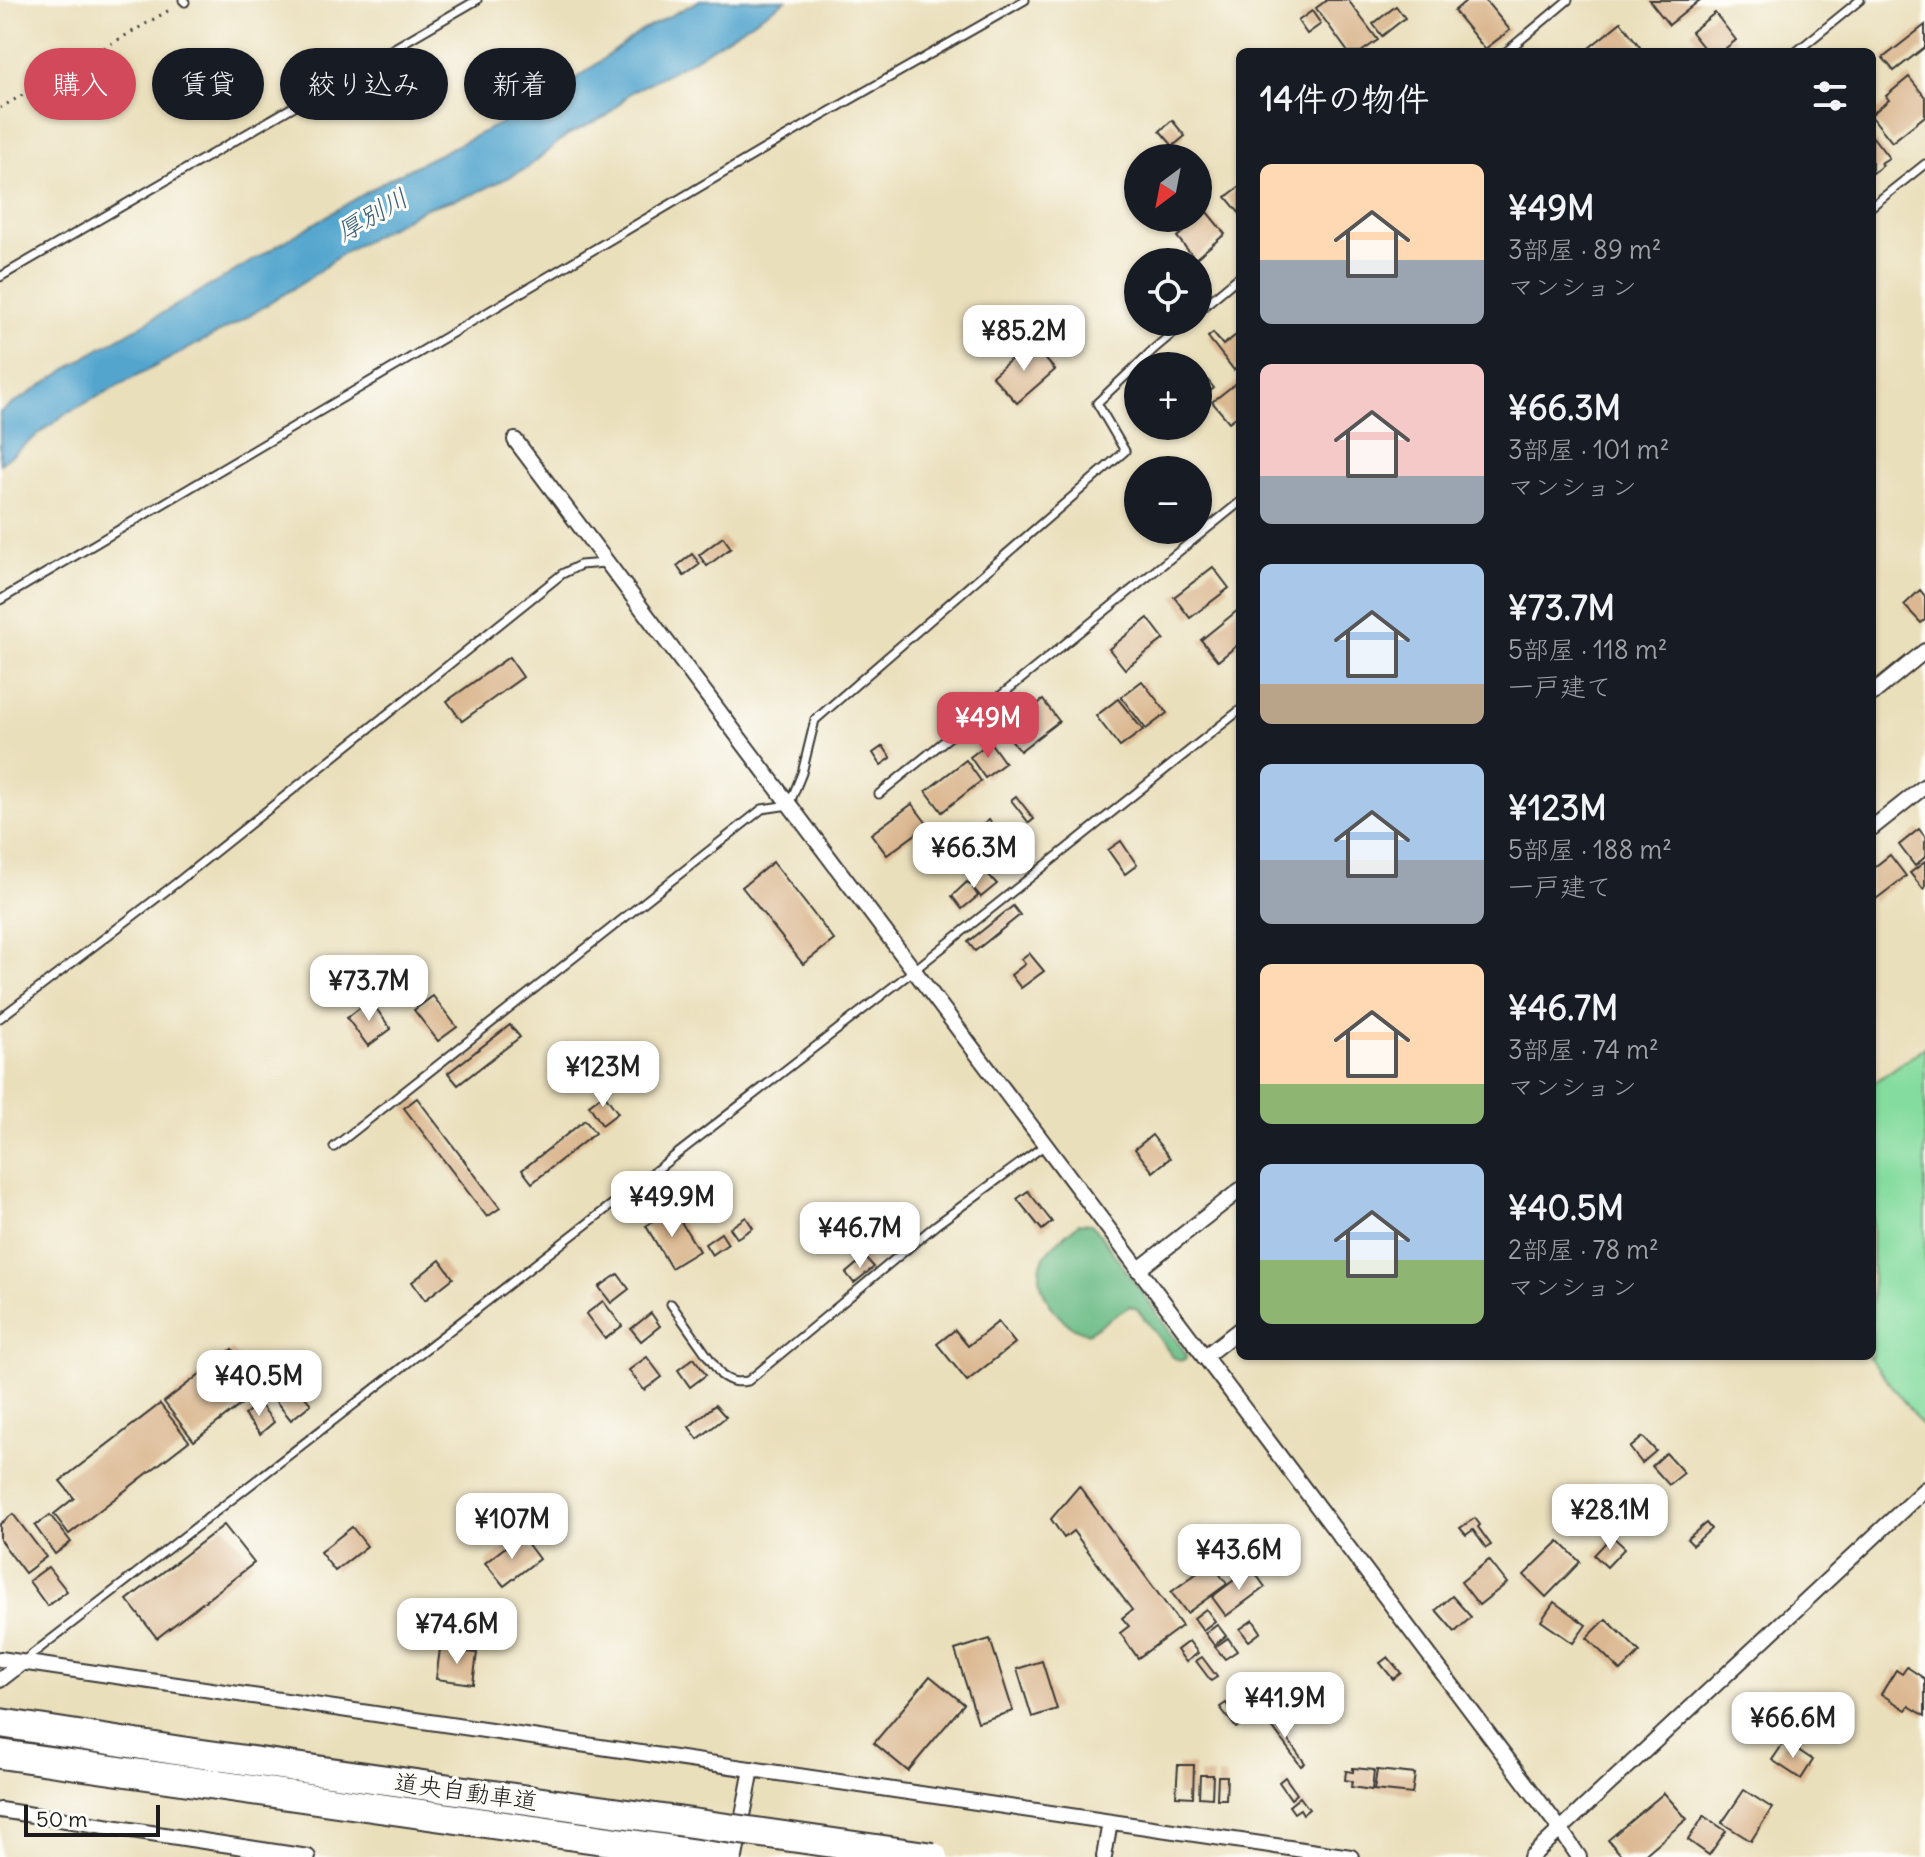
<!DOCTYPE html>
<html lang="ja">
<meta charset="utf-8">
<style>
:root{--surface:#171b24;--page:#20242c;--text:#f1f3f6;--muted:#9ea1a6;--accent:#d1495b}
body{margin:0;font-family:Delius,"Klee One",sans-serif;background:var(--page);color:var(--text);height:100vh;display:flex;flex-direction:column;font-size:30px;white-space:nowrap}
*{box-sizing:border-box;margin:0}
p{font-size:26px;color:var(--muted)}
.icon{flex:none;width:44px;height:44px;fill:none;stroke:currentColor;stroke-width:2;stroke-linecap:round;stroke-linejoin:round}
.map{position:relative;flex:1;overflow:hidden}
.sheet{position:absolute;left:1236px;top:48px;width:640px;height:1312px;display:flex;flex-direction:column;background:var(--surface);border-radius:12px;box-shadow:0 2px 6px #0004}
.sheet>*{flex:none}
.top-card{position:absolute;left:24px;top:48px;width:760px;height:72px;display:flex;gap:16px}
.needle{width:52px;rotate:212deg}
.fabs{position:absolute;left:1124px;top:144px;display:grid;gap:16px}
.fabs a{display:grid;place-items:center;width:88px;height:88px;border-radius:50%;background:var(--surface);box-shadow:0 2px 6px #0004;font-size:40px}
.scale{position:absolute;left:24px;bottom:20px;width:136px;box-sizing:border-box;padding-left:8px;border:4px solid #1c1c1c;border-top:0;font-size:22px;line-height:28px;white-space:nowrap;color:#1c1c1c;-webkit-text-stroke:6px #fdfcf7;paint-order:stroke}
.price{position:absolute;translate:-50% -68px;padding:0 18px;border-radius:16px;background:#fff;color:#222;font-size:26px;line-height:52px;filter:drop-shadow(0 2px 4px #0008)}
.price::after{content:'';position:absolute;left:50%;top:48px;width:24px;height:18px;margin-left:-12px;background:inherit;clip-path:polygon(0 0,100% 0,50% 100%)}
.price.on{background:var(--accent);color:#fff}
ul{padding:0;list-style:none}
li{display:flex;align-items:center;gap:24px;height:200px;padding:0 24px}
li span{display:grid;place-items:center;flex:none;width:224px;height:160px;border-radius:12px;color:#555}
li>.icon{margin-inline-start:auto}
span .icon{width:96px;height:96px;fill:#fffc;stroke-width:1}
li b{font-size:34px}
h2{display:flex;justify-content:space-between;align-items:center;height:96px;padding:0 24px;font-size:34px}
.tag{padding:0 28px;border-radius:36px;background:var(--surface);box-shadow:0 2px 6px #0004;font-size:28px;line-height:72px}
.tag.on{background:var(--accent);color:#fff}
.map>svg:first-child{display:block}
.green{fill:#85dc9f;stroke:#507c5e;stroke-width:2}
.forest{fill:#6cbc86;stroke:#446c51;stroke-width:2}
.water{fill:#52a5ce;stroke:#376075;stroke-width:2}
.building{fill:#dbb891}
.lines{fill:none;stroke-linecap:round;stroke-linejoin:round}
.service-casing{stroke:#3b3934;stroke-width:11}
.minor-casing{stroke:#3b3934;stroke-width:18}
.motorway-casing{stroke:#3b3934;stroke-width:32}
.path{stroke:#3b3934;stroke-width:3;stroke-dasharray:2 6;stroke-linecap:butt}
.service{stroke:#fff;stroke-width:7}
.minor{stroke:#fff;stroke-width:14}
.motorway{stroke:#fff;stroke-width:28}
.motorway-bridge-casing{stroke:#3b3934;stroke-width:32;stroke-linecap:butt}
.motorway-bridge{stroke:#fff;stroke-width:28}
.labels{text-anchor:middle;stroke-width:6;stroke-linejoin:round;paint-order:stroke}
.street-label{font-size:24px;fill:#1c1c1c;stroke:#fdfcf7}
.water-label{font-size:26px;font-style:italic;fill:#376075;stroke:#fdfcf7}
</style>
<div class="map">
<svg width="1925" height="1857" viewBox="0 0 1925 1857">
<rect width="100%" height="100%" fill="#fdfcf7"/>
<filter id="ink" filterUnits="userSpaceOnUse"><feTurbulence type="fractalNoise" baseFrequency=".0125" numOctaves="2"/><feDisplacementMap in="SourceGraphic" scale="16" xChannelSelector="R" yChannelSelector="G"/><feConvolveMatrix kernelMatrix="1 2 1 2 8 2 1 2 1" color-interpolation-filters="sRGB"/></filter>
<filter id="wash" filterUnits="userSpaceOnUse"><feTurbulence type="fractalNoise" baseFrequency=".006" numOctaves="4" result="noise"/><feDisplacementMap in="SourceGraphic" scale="32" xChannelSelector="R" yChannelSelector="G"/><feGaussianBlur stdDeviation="1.8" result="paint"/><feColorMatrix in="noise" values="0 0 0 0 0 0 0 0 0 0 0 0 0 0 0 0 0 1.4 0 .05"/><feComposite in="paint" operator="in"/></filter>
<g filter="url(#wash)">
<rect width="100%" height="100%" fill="#eadfbb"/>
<polygon class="green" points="1925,1047 1925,1429 1868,1356 1872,1356 1872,1084"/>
<path class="forest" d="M1079,1223L1091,1224L1096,1229L1187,1355L1185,1359L1180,1361L1173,1357L1137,1309L1130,1306L1088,1333C1059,1328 1026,1282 1046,1254C1053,1243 1070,1232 1079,1223Z"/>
<polygon class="water" points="700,0 786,0 691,61 630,93 607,116 567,135 526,169 474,194 425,208 343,253 307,280 241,321 65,414 0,464 0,412 89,355 220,280 387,180 549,99 641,31"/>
<g id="blocks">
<g class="building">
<polygon points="1327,0 1348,0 1378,40 1361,52 1348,52 1316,8"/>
<polygon points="1467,0 1485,0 1510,30 1485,49 1454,11"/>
<polygon points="1649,0 1700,0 1669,25"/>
<polygon points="1396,6 1405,18 1382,36 1373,24"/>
<polygon points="1312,11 1321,24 1307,34 1298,21"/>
<polygon points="1715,13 1736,40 1721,52 1707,52 1691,32"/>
<polygon points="1621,22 1640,47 1634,52 1592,52 1589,48"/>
<polygon points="1925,25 1925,47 1894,71 1883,58"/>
<polygon points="1909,77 1925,97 1925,116 1892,142 1872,117 1872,114 1889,100 1886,96"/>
<polygon points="1172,120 1185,136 1173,146 1160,131"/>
<polygon points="1872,136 1889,158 1881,163 1883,165 1872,174"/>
<polygon points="1240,186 1240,214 1226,197"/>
<polygon points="1207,212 1225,234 1195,259 1177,237"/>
<polygon points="1240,332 1240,365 1234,370 1208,337 1213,333 1223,345"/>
<polygon points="1031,342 1055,370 1017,403 992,376"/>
<polygon points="1198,368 1214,388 1198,401"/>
<polygon points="1240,380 1240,414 1229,422 1212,402"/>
<polygon points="723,537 731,548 707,566 699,555"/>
<polygon points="692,554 700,564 684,576 677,566"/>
<polygon points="1213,567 1229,588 1190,618 1174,597"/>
<polygon points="1920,590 1925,596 1925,620 1921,623 1904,605"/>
<polygon points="1238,610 1240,612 1240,643 1218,661 1201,640"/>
<polygon points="1148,618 1164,639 1125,669 1109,649"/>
<polygon points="509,657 523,677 462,721 447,701"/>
<polygon points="1142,681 1167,713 1146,729 1121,697"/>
<polygon points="1118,699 1143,730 1120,747 1096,716"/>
<polygon points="1043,700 1059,721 1020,751 1004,730"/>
<polygon points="990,742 1005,763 985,778 970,757"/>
<polygon points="883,746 891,758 881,765 873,753"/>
<polygon points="966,760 981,781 942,812 926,791"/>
<polygon points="1016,796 1034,819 1029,823 1011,800"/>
<polygon points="912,804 928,825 887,855 871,834"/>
<polygon points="989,820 1000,834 984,846 974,832"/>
<polygon points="1919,829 1925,837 1925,857 1915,866 1899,845"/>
<polygon points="1121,841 1137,865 1125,874 1108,850"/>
<polygon points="1890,855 1906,876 1872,902 1872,869"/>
<polygon points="773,862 834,940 803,964 742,887"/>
<polygon points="1925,862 1925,887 1923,889 1910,873"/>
<polygon points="986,872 997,884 981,897 973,888 978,896 962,909 952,896 967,882 970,885"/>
<polygon points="1013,906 1020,915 975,951 968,942"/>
<polygon points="1029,953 1044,971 1021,988 1011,975 1025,964 1021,959"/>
<polygon points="433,996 457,1027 438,1041 414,1010"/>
<polygon points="370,1000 391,1029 368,1046 347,1018"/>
<polygon points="510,1025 520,1037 458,1085 448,1073"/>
<polygon points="604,1094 618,1113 602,1125 589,1105"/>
<polygon points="417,1098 500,1208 487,1217 404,1108"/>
<polygon points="585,1120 595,1133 532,1183 522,1170"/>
<polygon points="1152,1135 1170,1158 1153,1172 1135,1149"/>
<polygon points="1028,1191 1052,1222 1042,1230 1017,1199"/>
<polygon points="673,1209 699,1251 671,1268 646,1226"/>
<polygon points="746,1217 753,1228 737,1238 730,1228"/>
<polygon points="721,1233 728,1244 712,1255 705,1244"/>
<polygon points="865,1257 874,1267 854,1283 846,1273"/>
<polygon points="440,1260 453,1278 425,1300 412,1282"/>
<polygon points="618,1274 629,1289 611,1303 599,1287"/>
<polygon points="603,1301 622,1326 605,1339 586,1314"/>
<polygon points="651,1313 660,1326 641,1341 631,1329"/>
<polygon points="998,1322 1015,1343 967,1381 937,1344 955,1330 968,1346"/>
<polygon points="232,1349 262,1388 194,1441 164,1402"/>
<polygon points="647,1357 662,1377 644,1390 629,1370"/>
<polygon points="694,1358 706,1375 690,1387 678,1370"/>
<polygon points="288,1377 311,1404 291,1420 269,1393"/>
<polygon points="259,1403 274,1422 260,1434 244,1415"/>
<polygon points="160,1404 189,1441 69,1534 54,1514 74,1498 60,1481"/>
<polygon points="715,1405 726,1417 698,1439 689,1427"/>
<polygon points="1643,1437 1656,1451 1642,1463 1630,1448"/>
<polygon points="1666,1453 1684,1473 1669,1485 1652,1466"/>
<polygon points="1079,1486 1182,1626 1138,1658 1120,1633 1129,1626 1122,1618 1132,1610 1073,1531 1064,1538 1051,1519"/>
<polygon points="13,1514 46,1557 25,1573 0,1540 0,1524"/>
<polygon points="50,1515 71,1542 55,1554 35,1526"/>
<polygon points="1475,1518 1480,1525 1478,1527 1491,1545 1486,1548 1473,1530 1466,1535 1460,1528"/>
<polygon points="1706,1523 1711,1529 1693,1545 1687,1539"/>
<polygon points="224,1525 254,1563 157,1638 127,1600"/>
<polygon points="352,1527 367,1546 335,1571 320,1552"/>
<polygon points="521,1535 539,1559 504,1586 485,1563"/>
<polygon points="1612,1536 1625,1548 1607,1567 1594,1555"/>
<polygon points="1559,1541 1580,1562 1546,1597 1524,1575"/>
<polygon points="1229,1542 1234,1550 1218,1560 1213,1553"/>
<polygon points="1489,1560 1507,1583 1479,1605 1461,1582"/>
<polygon points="1211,1563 1227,1584 1187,1613 1171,1592"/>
<polygon points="48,1567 67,1591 47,1606 29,1581"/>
<polygon points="1251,1567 1265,1587 1226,1616 1212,1597"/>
<polygon points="1452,1596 1471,1617 1455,1632 1436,1610"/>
<polygon points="1554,1602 1586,1625 1573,1643 1541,1621"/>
<polygon points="1206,1609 1215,1621 1203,1630 1194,1618"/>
<polygon points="1606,1619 1640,1652 1621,1671 1587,1638"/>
<polygon points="1253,1620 1261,1632 1249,1641 1240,1629"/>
<polygon points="1217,1624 1226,1636 1214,1645 1205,1633"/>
<polygon points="1228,1638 1237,1651 1225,1659 1215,1647"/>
<polygon points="990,1639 1013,1711 978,1722 955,1650"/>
<polygon points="1189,1641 1198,1653 1186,1662 1177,1650"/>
<polygon points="440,1649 477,1653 473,1684 436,1679"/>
<polygon points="1202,1657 1217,1677 1211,1681 1196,1661"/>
<polygon points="1388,1657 1401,1673 1393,1679 1380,1663"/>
<polygon points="1042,1661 1057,1709 1032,1717 1017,1669"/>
<polygon points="1907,1667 1925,1679 1925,1716 1909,1706 1906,1710 1881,1694 1896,1670 1902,1674"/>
<polygon points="930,1676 964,1704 908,1771 874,1743"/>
<polygon points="1226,1703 1242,1724 1236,1728 1220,1707"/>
<polygon points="1271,1716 1305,1763 1301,1766 1266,1719"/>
<polygon points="1785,1741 1813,1760 1801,1779 1772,1760"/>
<polygon points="1178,1765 1194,1765 1193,1797 1176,1796"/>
<polygon points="1353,1768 1374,1770 1372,1790 1351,1787 1352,1781 1345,1780 1346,1771 1353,1772"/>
<polygon points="1377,1770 1415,1774 1412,1794 1374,1790"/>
<polygon points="1200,1775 1213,1775 1212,1798 1199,1797"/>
<polygon points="1218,1776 1227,1776 1226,1799 1217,1799"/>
<polygon points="1285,1777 1297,1794 1291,1799 1279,1782"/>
<polygon points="1744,1790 1772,1808 1751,1841 1722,1823"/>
<polygon points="1664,1793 1687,1819 1642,1857 1623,1857 1608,1840"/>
<polygon points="1300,1797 1309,1809 1303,1814 1300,1809 1294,1813 1289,1806"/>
<polygon points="1704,1816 1726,1831 1709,1855 1688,1840"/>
</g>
</g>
</g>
<g filter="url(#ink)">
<use href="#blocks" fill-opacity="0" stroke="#3b3934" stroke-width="2"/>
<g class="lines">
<g class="service-casing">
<g id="service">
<polyline points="183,0 185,2"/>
<polyline points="1506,52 1568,0"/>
<polyline points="1796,52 1860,0"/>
<polyline points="1872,206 1925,164"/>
<polyline points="0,277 477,0"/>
<polyline points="1198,311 1240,276"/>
<polyline points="0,600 764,149 1025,0"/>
<polyline points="879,794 1240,502"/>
<polyline points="0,1018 175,884 562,574 580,565 605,563"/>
<polyline points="334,1147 762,809 789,805 802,773 815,720 1125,451 1097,403 1155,348 1186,322"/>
<path d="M671,1304L721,1375C731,1382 736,1383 748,1381L936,1225L1045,1145"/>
<polyline points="22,1662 913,971 1240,710"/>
</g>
</g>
<g class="minor-casing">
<g id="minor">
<polyline points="515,440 1560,1829 1579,1857"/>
<polyline points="1872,694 1925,651"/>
<polyline points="1872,828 1925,786"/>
<polyline points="1138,1270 1240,1190"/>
<polyline points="1204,1357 1240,1329"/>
<polyline points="0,1659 1351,1857"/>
<polyline points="0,1680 22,1663"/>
<polyline points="0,1810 308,1857"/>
<polyline points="735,1857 752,1769"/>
<polyline points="1104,1857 1110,1822"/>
<polyline points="1531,1857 1925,1489"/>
</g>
</g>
<g class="motorway-casing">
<g id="motorway">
<polyline points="0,1723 181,1751 677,1821"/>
<polyline points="0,1754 723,1857"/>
</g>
</g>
<polyline class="path" points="0,108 173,8"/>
<use href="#service" class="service"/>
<use href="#minor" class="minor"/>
<use href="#motorway" class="motorway"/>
<g class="motorway-bridge-casing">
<polyline id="motorway-bridge" points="677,1821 933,1857"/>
</g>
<use href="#motorway-bridge" class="motorway-bridge"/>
</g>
</g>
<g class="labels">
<g class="street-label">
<text transform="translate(466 1792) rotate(8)" y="8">道央自動車道</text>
</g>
<g class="water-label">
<text transform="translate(372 215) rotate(-30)" y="9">厚別川</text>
</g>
</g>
</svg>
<div class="fabs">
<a><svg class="needle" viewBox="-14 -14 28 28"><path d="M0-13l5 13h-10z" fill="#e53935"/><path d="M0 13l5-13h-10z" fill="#9ea1a6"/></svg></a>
<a><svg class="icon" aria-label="locate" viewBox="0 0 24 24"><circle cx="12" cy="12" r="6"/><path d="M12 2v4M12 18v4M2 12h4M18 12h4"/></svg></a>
<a>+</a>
<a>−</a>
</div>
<div class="scale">50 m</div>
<b class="price" style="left:1024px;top:373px">¥85.2M</b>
<b class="price on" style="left:988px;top:760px">¥49M</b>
<b class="price" style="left:974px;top:890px">¥66.3M</b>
<b class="price" style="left:369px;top:1023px">¥73.7M</b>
<b class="price" style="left:603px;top:1109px">¥123M</b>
<b class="price" style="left:672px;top:1239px">¥49.9M</b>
<b class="price" style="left:860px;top:1270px">¥46.7M</b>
<b class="price" style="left:259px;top:1418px">¥40.5M</b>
<b class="price" style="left:1610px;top:1552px">¥28.1M</b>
<b class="price" style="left:512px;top:1561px">¥107M</b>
<b class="price" style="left:1239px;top:1592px">¥43.6M</b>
<b class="price" style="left:457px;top:1666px">¥74.6M</b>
<b class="price" style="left:1285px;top:1740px">¥41.9M</b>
<b class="price" style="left:1793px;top:1760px">¥66.6M</b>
<div class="top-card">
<a class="tag on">購入</a>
<a class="tag">賃貸</a>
<a class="tag">絞り込み</a>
<a class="tag">新着</a>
</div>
<section class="sheet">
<h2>14件の物件<svg class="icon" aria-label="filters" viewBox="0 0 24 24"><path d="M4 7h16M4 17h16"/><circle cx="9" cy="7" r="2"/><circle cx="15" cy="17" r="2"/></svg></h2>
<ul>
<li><span style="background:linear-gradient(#ffd9b3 60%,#9aa5b1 0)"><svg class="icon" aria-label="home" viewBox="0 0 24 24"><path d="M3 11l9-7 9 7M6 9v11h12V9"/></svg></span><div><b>¥49M</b><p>3部屋 · 89 m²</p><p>マンション</p></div></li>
<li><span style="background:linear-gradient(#f6c9c9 70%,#9aa5b1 0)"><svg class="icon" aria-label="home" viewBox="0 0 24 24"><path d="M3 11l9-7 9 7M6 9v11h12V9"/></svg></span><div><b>¥66.3M</b><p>3部屋 · 101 m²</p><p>マンション</p></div></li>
<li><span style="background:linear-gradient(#a9c7e8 75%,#b9a48a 0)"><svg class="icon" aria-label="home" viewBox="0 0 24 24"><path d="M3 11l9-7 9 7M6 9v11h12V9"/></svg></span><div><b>¥73.7M</b><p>5部屋 · 118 m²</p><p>一戸建て</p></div></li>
<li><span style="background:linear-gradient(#a9c7e8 60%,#9aa5b1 0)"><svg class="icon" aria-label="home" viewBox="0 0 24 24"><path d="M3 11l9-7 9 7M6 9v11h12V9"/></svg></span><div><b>¥123M</b><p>5部屋 · 188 m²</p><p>一戸建て</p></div></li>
<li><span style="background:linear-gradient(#ffd9b3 75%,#8fb573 0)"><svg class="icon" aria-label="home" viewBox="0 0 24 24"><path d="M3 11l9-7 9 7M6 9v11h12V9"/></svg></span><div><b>¥46.7M</b><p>3部屋 · 74 m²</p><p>マンション</p></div></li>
<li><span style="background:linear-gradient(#a9c7e8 60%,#8fb573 0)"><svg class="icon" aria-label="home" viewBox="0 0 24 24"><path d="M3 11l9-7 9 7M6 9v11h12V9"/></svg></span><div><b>¥40.5M</b><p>2部屋 · 78 m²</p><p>マンション</p></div></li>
</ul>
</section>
</div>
